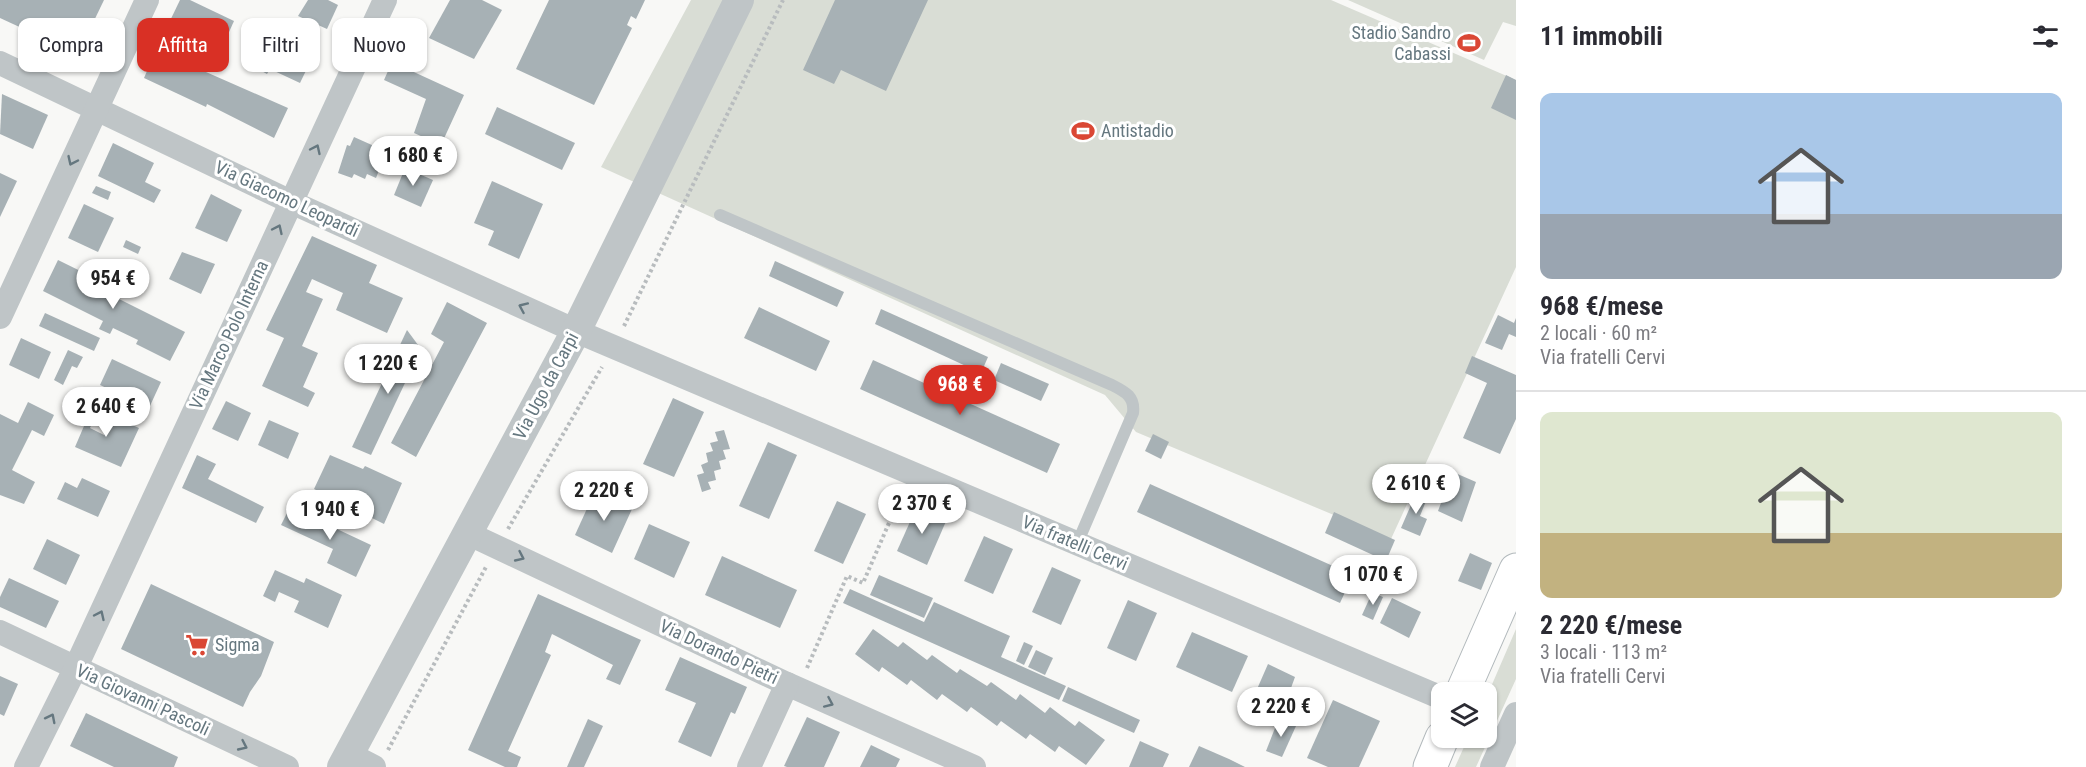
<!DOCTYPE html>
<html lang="it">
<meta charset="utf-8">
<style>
:root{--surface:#fff;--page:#f2f2f3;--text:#2b2b33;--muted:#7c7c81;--line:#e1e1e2;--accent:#d93025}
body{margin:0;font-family:"Roboto Condensed",sans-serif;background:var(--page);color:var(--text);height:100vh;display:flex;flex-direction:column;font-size:22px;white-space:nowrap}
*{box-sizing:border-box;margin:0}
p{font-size:20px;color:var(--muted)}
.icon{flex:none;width:33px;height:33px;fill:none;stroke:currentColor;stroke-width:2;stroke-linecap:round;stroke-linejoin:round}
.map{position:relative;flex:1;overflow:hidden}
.side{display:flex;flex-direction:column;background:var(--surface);width:570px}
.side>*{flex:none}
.banner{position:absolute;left:18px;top:18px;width:570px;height:54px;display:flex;gap:12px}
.tools{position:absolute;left:1431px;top:682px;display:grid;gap:12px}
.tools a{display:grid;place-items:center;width:66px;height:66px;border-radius:12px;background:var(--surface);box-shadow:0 2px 4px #0004;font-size:30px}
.price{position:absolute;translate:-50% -51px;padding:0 14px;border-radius:21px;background:#fff;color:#222;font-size:20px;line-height:39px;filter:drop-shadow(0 2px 3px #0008)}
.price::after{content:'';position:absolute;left:50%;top:36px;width:18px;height:14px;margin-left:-9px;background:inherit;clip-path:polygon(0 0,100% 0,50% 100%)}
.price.selected{background:var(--accent);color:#fff}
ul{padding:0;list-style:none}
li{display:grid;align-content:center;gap:12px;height:318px;padding:0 24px}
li+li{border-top:2px solid var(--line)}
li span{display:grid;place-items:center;height:186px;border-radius:12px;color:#555}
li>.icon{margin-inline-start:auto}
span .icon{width:108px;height:108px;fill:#fffc;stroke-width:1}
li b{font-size:26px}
h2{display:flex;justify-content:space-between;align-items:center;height:72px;padding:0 24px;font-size:26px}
.chip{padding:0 21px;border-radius:12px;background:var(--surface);box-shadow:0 2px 4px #0004;font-size:21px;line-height:54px}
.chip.selected{background:var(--accent);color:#fff}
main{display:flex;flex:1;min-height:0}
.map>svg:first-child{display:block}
.green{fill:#d9ddd5}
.building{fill:#a7b1b5}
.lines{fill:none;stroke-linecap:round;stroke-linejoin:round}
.secondary-casing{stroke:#b2b9bc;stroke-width:35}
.path{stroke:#b8bcbe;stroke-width:4;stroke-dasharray:3 3;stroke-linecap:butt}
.service{stroke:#bfc5c7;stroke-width:12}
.minor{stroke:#bfc5c7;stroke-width:24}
.tertiary{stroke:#bfc5c7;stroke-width:30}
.secondary{stroke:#fff;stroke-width:33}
.oneway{stroke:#65777f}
.labels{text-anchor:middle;stroke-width:6;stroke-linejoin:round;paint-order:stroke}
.poi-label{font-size:18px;fill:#65777f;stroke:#fff;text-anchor:start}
.street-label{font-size:18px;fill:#65777f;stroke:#fff}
</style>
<main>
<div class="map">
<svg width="1516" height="767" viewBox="0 0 1516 767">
<rect width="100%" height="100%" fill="#f8f8f6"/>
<g class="green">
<polygon points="691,0 1331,0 1516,80 1516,267 1391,539 1136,432 1105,395 601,167"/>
<polygon points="1348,0 1516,0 1516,26 1503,22 1484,60"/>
<polygon points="1516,629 1516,679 1476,767 1455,767 1468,738 1486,738 1487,696"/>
</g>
<g class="building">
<polygon points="0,0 104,0 78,54 0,18"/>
<polygon points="180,0 190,0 234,21 220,52 167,27"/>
<polygon points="308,0 328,0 338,5 327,29 298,16"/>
<polygon points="450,0 482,0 502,10 474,59 429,38"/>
<polygon points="549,0 645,0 636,19 631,16 627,25 632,28 594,105 516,69"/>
<polygon points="835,0 928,0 886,91 841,70 834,84 803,70"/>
<polygon points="267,29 315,52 300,83 270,69 267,74 250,65"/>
<polygon points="156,50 288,108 274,138 207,104 206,107 144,78"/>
<polygon points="392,62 464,95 441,145 414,133 426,99 384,80"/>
<polygon points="1506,75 1516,80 1516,120 1491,108"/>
<polygon points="2,94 48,115 33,149 0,134"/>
<polygon points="497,107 575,143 562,170 485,134"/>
<polygon points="354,137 383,150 379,158 383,160 376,178 367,174 365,179 354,174 352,178 338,173 347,145 350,146"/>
<polygon points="113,143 154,163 145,182 161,190 154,203 98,176"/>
<polygon points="405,168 433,180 421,207 394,195"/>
<polygon points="0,173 17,181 0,217"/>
<polygon points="492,181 543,204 519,259 488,245 494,231 474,223"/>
<polygon points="96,186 111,192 108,200 92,193"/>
<polygon points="211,194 242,210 227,242 195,228"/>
<polygon points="84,204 114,218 98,252 68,238"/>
<polygon points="312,236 377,265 369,283 403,298 387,333 336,310 343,293 312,279 306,292 323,299 302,346 318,353 303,387 315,393 308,407 262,386 284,338 266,330"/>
<polygon points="126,240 141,247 138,254 123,247"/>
<polygon points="182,252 215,264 201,294 169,279"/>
<polygon points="58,260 119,290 115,297 185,332 170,361 136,344 138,340 113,328 110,334 99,329 103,321 43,291"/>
<polygon points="775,261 844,292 837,307 769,276"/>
<polygon points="447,302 487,323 416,457 391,443 444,342 431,334"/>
<polygon points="759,307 830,341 816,371 744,338"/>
<polygon points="881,309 988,357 981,373 875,324"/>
<polygon points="45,313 100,338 94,351 39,326"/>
<polygon points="1498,315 1514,323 1516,318 1516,337 1509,334 1502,350 1485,343"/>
<polygon points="407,330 421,349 371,455 352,447"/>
<polygon points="21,338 51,352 39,379 9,365"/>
<polygon points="68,350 83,357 77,368 72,366 63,385 54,380"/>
<polygon points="1472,356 1516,375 1516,419 1500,454 1463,438 1487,383 1465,373"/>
<polygon points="112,359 161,382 149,408 100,385"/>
<polygon points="873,360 1060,444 1047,473 860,389"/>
<polygon points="1001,363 1049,384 1041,401 994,380"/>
<polygon points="673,398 704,412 674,477 643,464"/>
<polygon points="226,401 251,413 238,441 212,429"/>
<polygon points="28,402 54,415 44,436 32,430 12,470 35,482 24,504 0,495 0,414 18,423"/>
<polygon points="87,405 98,410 90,428 104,435 112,416 139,428 121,467 75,447 84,426 79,424"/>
<polygon points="269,420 299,433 288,459 258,445"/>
<polygon points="724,430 730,449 723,450 726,459 719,461 721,469 714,471 716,480 708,482 711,489 702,492 697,475 704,473 701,465 708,462 706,453 713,451 710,443 718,441 715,432"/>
<polygon points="1153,434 1169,442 1161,459 1145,451"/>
<polygon points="768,442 797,455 769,519 739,506"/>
<polygon points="197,455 216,464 208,479 264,507 256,523 182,488"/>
<polygon points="330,455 363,469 365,466 402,483 384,524 314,489"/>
<polygon points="1446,469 1476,482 1462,522 1438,511 1444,495 1436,492"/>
<polygon points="82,478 110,491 98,517 57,499 65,482 77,488"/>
<polygon points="1150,484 1353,575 1340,603 1137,512"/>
<polygon points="595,491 632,509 612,553 575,535"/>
<polygon points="1417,491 1428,496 1420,516 1427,519 1420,536 1401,528"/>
<polygon points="837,501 866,514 843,564 814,551"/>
<polygon points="917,506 947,519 927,565 897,551"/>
<polygon points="290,507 371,545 356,577 327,563 333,549 281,525"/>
<polygon points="1334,512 1395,540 1386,561 1325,533"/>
<polygon points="649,524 690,542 674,578 634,559"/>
<polygon points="984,536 1013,549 993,594 964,581"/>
<polygon points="47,539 80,555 66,585 33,569"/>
<polygon points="1470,553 1492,563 1481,590 1458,581"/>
<polygon points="722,556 797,590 780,628 705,595"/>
<polygon points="1052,567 1081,580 1061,625 1032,612"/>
<polygon points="275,570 304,583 306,578 342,595 328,628 294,612 299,601 279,592 275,602 263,596"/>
<polygon points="879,575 933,598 924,618 870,595"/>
<polygon points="9,578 59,601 46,628 0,607 0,597"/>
<polygon points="151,584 274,642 261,676 250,692 243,707 121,649"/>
<polygon points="850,589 924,622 934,602 1010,636 1001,657 1066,686 1059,700 843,603"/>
<polygon points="1372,593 1383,597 1373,620 1362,615"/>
<polygon points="538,594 641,640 620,685 606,679 613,665 552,634 545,652 551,655 508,751 521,757 517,767 505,767 468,750"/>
<polygon points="1392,598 1421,612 1409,638 1380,623"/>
<polygon points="1128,600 1157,613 1136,661 1107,648"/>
<polygon points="873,629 898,647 903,642 927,660 932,655 957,673 960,669 987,686 991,682 1016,700 1020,694 1045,713 1050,707 1075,726 1079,721 1105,740 1086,765 1059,746 1055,752 1030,734 1026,739 1001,721 997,726 971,707 967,712 942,694 937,700 911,680 907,685 882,667 879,672 855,654"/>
<polygon points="1192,632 1248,656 1232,692 1176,667"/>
<polygon points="1024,642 1033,646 1024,665 1016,661"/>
<polygon points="1036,650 1053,658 1045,675 1028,667"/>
<polygon points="680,657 747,687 735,714 731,712 711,757 678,742 696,703 665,690"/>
<polygon points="1268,664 1295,677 1283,710 1254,696"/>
<polygon points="0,676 18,684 4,716 0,714"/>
<polygon points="1068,687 1140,720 1134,733 1062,701"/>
<polygon points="1333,700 1380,721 1359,767 1328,767 1307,758"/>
<polygon points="86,713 178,757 174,767 114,767 70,746"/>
<polygon points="807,717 840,732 824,767 787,767 784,766"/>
<polygon points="1279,718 1296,726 1282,757 1266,751"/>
<polygon points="588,719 603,726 584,767 567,767"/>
<polygon points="1140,741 1169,754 1163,767 1129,767"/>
<polygon points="871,745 900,759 896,767 860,767"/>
<polygon points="1199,746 1229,759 1245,767 1189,767"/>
</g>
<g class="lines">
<g class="secondary-casing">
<g id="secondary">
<polyline points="1462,693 1516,570"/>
<polyline points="1430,767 1442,738"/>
</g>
</g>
<g class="path">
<polyline points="624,326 783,0"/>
<polyline points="508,529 602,367"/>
<polyline points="807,668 847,576 863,583 902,493"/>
<polyline points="388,750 486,567"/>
</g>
<path class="service" d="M720,215L1112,385C1126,392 1135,397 1133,413L1077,544"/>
<g class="minor">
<polyline points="0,63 291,202 576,331 1442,698"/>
<polyline points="0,317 147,0"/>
<polyline points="467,533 787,684 974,767"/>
<polyline points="0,632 287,767"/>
<polyline points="349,754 374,767"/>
<polyline points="26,767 75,669 385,0"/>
<polyline points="749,767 787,684"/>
<polyline points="1492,767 1516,714"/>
</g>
<polyline class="tertiary" points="342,767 576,331 739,0"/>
<use href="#secondary" class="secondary"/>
</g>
<defs><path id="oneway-chevron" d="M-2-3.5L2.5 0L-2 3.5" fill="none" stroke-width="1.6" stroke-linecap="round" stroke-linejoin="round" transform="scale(1.5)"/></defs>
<g class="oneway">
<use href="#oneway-chevron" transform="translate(316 149) rotate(-65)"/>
<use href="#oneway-chevron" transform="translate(72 161) rotate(115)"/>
<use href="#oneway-chevron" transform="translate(278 229) rotate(-65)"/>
<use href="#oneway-chevron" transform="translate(523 307) rotate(-156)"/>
<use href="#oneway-chevron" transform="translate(520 557) rotate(25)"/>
<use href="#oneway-chevron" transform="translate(100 615) rotate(-65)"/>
<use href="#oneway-chevron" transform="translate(829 703) rotate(24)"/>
<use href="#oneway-chevron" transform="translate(51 718) rotate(-63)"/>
<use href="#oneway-chevron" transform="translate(243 746) rotate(25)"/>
</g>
<defs>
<g id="stadium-bare" transform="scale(1.8)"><path d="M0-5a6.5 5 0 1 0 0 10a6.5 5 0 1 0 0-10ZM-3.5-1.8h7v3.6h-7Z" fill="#da4734" stroke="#fff" stroke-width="2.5" paint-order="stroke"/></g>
<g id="supermarket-bare" transform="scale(1.8)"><path d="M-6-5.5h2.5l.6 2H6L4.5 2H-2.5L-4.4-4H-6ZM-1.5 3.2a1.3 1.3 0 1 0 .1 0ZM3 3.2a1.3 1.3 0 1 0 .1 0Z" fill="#da4734" stroke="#fff" stroke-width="2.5" paint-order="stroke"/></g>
</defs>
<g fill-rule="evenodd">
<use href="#stadium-bare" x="1469" y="43"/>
<use href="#stadium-bare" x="1083" y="131"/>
<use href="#supermarket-bare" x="197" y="645"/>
</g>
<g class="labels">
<g class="poi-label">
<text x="1451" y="39" text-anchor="end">Stadio Sandro<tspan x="1451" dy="21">Cabassi</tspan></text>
<text x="1101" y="137">Antistadio</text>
<text x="215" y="651">Sigma</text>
</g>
<g class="street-label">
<text transform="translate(287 199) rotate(25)" y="6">Via Giacomo Leopardi</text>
<text transform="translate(229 335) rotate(-65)" y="6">Via Marco Polo Interna</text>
<text transform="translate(546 386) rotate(-62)" y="6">Via Ugo da Carpi</text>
<text transform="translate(1075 543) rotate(23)" y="6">Via fratelli Cervi</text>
<text transform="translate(719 652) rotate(25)" y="6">Via Dorando Pietri</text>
<text transform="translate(143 700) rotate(25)" y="6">Via Giovanni Pascoli</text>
</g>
</g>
</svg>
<div class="tools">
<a><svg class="icon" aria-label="layers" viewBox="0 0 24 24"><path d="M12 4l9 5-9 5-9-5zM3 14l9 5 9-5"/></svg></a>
</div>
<b class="price" style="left:413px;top:187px">1 680 €</b>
<b class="price" style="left:113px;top:310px">954 €</b>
<b class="price" style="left:388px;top:395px">1 220 €</b>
<b class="price selected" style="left:960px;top:416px">968 €</b>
<b class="price" style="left:106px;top:438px">2 640 €</b>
<b class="price" style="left:1416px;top:515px">2 610 €</b>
<b class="price" style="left:604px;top:522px">2 220 €</b>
<b class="price" style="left:922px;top:535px">2 370 €</b>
<b class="price" style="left:330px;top:541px">1 940 €</b>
<b class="price" style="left:1373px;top:606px">1 070 €</b>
<b class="price" style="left:1281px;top:738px">2 220 €</b>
<div class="banner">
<a class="chip">Compra</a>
<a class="chip selected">Affitta</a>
<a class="chip">Filtri</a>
<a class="chip">Nuovo</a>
</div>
</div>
<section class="side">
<h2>11 immobili<svg class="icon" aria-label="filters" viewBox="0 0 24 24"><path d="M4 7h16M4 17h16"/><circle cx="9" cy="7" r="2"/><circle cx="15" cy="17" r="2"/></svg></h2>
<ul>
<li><span style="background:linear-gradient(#a9c7e8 65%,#9aa5b1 0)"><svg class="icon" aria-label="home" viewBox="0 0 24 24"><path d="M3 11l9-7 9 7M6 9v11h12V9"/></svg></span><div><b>968 €/mese</b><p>2 locali · 60 m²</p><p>Via fratelli Cervi</p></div></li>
<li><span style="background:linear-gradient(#dfe7d0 65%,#c2b280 0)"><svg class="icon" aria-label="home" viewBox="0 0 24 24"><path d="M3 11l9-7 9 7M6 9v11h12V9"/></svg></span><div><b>2 220 €/mese</b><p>3 locali · 113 m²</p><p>Via fratelli Cervi</p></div></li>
</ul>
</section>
</main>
